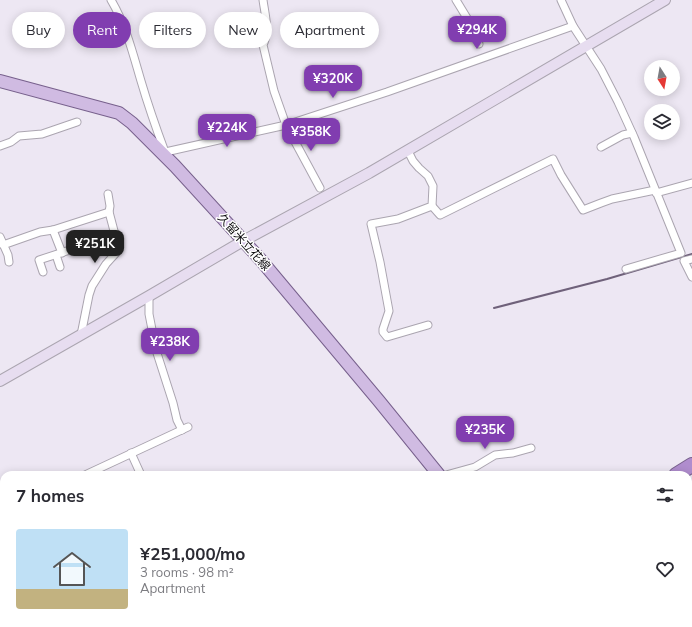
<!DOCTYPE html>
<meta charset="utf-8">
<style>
:root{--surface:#fff;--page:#f2f2f3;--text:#2b2b33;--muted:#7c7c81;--line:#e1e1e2;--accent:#813db0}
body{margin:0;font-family:Mulish,"Noto Sans JP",sans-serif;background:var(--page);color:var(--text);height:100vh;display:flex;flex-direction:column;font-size:15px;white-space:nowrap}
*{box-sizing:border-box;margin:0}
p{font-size:13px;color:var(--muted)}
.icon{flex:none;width:22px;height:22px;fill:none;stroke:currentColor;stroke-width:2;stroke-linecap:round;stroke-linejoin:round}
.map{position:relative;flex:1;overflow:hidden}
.drawer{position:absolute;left:0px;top:471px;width:692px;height:156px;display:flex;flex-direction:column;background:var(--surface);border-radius:12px 12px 0 0;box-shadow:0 2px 10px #0003}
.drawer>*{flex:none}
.hud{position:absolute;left:12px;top:12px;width:400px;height:36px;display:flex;gap:8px}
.needle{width:26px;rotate:169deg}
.controls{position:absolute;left:644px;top:60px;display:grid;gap:8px}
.controls a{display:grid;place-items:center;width:36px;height:36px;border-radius:50%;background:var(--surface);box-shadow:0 2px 10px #0003;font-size:20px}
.price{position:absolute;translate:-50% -34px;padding:0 9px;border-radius:8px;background:var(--accent);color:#fff;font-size:13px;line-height:26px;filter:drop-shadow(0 1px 2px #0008)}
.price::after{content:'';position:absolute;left:50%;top:24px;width:12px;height:9px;margin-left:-6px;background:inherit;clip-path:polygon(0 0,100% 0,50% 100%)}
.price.current{background:#222;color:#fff}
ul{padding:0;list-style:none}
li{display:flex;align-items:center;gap:12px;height:100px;padding:0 16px}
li+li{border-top:1px solid var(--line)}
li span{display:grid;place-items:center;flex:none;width:112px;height:80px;border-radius:4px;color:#555}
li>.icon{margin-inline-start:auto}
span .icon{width:48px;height:48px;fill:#fffc;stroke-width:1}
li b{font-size:17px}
h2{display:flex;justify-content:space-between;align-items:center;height:48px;padding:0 16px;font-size:17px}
.tag{padding:0 14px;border-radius:18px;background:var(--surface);box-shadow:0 2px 10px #0003;font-size:14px;line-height:36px}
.tag.current{background:var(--accent);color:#fff}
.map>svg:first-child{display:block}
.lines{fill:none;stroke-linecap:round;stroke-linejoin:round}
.stream{stroke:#6f617a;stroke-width:2}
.street-casing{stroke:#aba5b0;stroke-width:9}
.secondary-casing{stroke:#aba5b0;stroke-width:12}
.primary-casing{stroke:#77608c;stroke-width:14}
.highway-casing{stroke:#77608c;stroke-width:16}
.street{stroke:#fff;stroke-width:7}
.secondary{stroke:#e7ddf0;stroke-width:10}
.primary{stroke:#d0bbe2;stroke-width:12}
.highway{stroke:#b08dce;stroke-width:14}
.labels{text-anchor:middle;stroke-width:3;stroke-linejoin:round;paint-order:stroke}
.street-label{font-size:12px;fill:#0e0c10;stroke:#fff}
</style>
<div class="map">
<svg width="692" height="627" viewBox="0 0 692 627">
<rect width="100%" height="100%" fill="#ede7f3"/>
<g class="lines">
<g class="stream">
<polyline points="494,308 607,279 692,254"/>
<polyline points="688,557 692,557"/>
<polyline points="333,627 341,623"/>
</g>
<g class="street-casing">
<g id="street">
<path d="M111,0C126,25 133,54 141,81C148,105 156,128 165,152"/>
<path d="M263,0C265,15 270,31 263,45L274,91L286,125L320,188"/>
<polyline points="456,0 467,18 476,39 478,41 479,44"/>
<polyline points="561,0 573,26 601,69 618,102 634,137 681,253 626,269"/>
<polyline points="0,146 11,142 19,136 42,134 77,122"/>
<polyline points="601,147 623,135 632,133"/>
<polyline points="408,151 413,161 419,168 428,176 433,186 432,206 398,219 371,224 380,262 389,311 383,329 383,332 387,337 428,325"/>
<polyline points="161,153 286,125 387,92 573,26"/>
<polyline points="656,193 692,183"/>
<polyline points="432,206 440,215 553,159 561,175 583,210 601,203 612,199 655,190"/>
<polyline points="53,230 62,253"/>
<polyline points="0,237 8,255 9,262"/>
<polyline points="3,245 40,232 53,230 109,212"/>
<polyline points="56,255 60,267"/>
<polyline points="692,259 684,261 692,277"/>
<polyline points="43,272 39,260 116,235"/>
<polyline points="149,296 149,314 156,350 173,403 177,420 182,430"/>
<polyline points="81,335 89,295 92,286 106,264 116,253 118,246 109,212 110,206 108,194"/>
<polyline points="131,453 141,475"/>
<polyline points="85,475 188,427"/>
<polyline points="446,475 475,467 495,455 513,453 531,448"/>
<polyline points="0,513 4,511"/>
<polyline points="0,522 4,532"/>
<polyline points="41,623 42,627"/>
<polyline points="203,623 205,627"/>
<polyline points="106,627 116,623"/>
<polyline points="378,627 379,623"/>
</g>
</g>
<g class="secondary-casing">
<polyline id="secondary" points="0,381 149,296 243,241 369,173 665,0"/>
</g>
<g class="primary-casing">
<g id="primary">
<polyline points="0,81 119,113 132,123 175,166 260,259 379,401 439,475"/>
<polyline points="561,623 565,627"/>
</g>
</g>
<g class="highway-casing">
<g id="highway">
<polyline points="676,475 692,465"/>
<polyline points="440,627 446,623"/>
</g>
</g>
<use href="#street" class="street"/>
<use href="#secondary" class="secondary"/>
<use href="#primary" class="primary"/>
<use href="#highway" class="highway"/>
</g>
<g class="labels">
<g class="street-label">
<text transform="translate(244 242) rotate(48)" y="4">久留米立花線</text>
</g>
</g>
</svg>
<div class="controls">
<a><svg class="needle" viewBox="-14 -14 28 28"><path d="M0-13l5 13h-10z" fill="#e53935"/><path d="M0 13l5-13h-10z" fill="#7c7c81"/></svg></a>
<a><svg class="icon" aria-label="layers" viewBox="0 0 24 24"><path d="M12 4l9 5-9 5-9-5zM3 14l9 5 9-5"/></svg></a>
</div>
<b class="price" style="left:477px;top:50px">¥294K</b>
<b class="price" style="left:333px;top:99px">¥320K</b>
<b class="price" style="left:227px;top:148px">¥224K</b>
<b class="price" style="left:311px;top:152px">¥358K</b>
<b class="price current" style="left:95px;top:264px">¥251K</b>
<b class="price" style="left:170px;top:362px">¥238K</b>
<b class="price" style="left:485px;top:450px">¥235K</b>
<div class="hud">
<a class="tag">Buy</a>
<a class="tag current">Rent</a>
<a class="tag">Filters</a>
<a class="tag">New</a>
<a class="tag">Apartment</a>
</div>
<section class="drawer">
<h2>7 homes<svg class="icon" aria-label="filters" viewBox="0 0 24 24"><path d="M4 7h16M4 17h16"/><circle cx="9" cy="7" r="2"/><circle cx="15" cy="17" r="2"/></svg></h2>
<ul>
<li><span style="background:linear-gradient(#bfe0f5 75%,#c2b280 0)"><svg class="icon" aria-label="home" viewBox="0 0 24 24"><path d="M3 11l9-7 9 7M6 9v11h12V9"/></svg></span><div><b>¥251,000/mo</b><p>3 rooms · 98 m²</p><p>Apartment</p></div><svg class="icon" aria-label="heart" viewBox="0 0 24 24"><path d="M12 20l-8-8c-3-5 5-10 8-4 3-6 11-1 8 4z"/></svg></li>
</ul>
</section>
</div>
